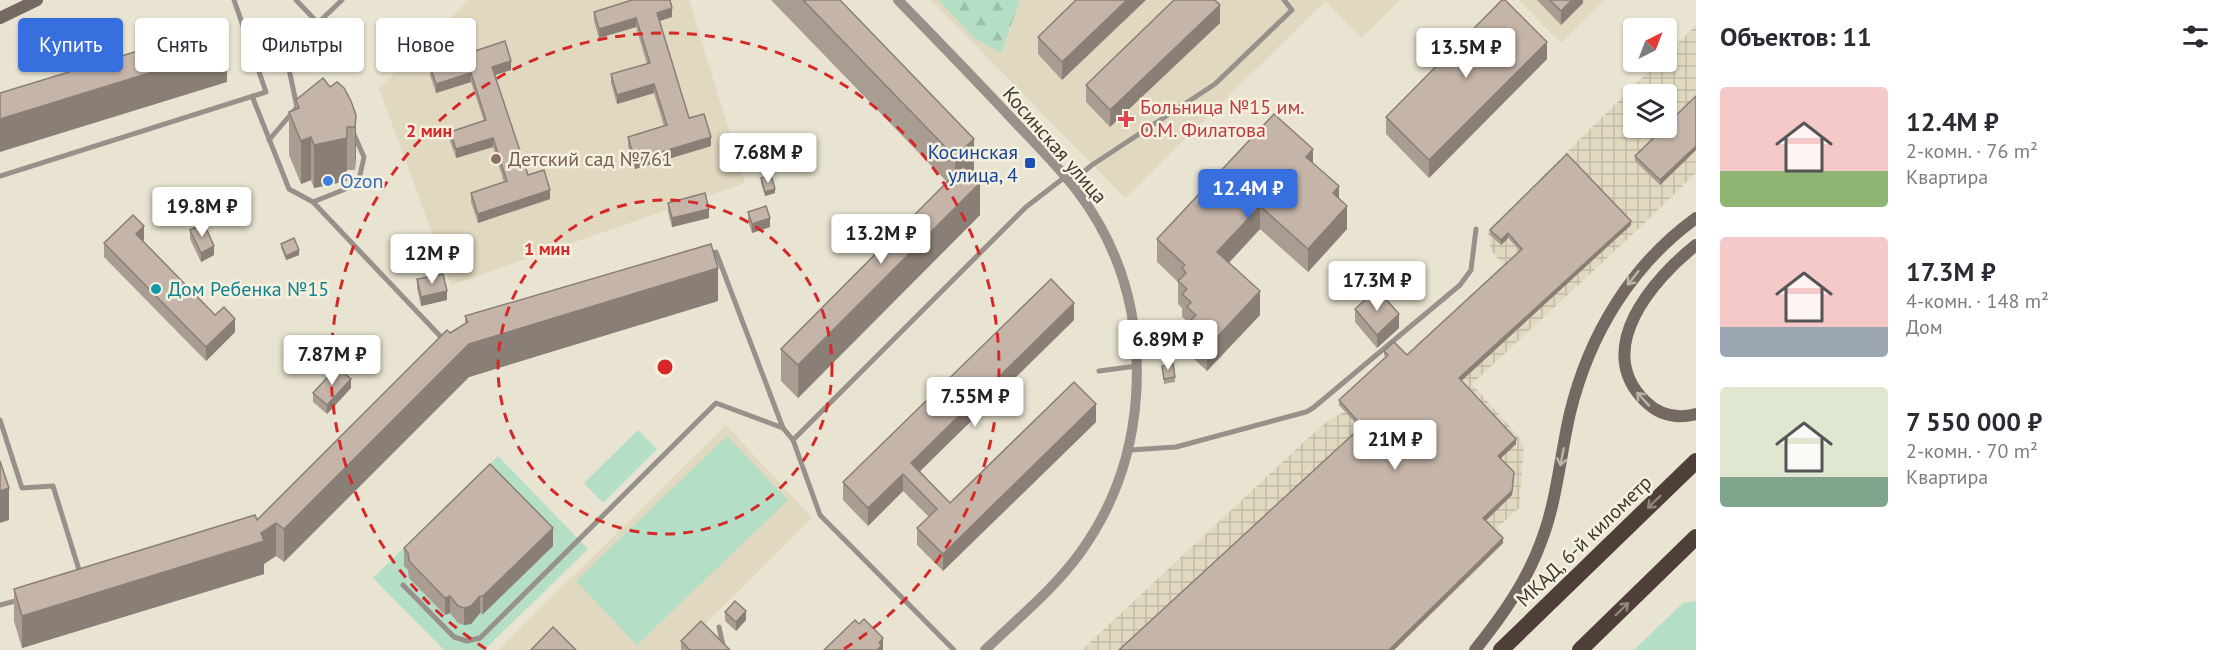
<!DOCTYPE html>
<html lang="ru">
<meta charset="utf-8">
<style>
:root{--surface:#fff;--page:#f7f7f7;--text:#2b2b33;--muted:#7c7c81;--accent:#376fde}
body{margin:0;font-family:"PT Sans",sans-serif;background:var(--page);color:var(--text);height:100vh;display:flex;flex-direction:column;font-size:22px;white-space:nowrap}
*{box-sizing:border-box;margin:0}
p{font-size:20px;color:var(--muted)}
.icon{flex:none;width:33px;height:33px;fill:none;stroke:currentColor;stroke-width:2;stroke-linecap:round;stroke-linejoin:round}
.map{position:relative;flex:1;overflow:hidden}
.side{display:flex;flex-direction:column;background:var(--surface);width:540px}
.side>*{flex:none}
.hud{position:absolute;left:18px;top:18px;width:570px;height:54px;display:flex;gap:12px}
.needle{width:39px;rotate:42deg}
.tools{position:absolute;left:1623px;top:18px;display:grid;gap:12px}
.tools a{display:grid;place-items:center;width:54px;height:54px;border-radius:6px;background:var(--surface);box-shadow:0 2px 4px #0004;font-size:30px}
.price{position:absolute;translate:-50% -51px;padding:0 14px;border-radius:6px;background:#fff;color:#222;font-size:20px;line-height:39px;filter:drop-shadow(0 2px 3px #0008)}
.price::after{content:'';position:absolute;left:50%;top:36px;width:18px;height:14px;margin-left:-9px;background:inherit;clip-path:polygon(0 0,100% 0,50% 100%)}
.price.selected{background:var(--accent);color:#fff}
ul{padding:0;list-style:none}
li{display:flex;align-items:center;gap:18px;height:150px;padding:0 24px}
li span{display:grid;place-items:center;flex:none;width:168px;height:120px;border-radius:6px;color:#555}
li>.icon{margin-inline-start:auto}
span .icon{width:72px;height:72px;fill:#fffc;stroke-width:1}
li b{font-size:26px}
h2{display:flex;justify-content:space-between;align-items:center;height:72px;padding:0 24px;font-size:26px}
.chip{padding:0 21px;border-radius:6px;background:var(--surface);box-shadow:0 2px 4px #0004;font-size:21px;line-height:54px}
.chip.selected{background:var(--accent);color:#fff}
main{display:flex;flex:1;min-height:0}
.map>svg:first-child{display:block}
.built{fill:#e0d8bf}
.industrial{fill:url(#industrial-grid);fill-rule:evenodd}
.grass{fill:#b4dec6}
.forest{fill:url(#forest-firs)}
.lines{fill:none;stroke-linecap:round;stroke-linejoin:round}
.service{stroke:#98908b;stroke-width:5}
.minor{stroke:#98908b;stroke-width:10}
.secondary{stroke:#736862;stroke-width:12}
.trunk{stroke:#4e4039;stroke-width:16}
.wall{fill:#a99c91}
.shaded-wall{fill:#8a7f76}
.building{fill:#c5b5a9;stroke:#8a7f76;stroke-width:1.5}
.oneway{stroke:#bbb3a6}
.oneway2{stroke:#91877b}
.ring{fill:none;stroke:#d62828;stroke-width:3;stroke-dasharray:10 8}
.health-dot{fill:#e0444e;stroke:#f6f1de;stroke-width:2}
.education-dot{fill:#8d6e63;stroke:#f6f1de;stroke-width:2}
.transit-dot{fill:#1a4fb4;stroke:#f6f1de;stroke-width:2}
.shop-dot{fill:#3f7fe0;stroke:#f6f1de;stroke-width:2}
.culture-dot{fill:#0f9aa8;stroke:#f6f1de;stroke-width:2}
.labels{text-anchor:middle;stroke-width:5;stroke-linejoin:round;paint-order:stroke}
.health-label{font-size:20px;fill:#be3a42;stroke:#f6f1de;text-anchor:start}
.street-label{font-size:20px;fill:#3b3931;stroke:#f6f1de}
.transit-label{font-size:20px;fill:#164399;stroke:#f6f1de;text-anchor:end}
.education-label{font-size:20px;fill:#785e54;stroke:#f6f1de;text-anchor:start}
.shop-label{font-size:20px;fill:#366cbe;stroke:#f6f1de;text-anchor:start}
.culture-label{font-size:20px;fill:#0d838f;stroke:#f6f1de;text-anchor:start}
.centre{fill:#d62828;stroke:#f6f1de;stroke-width:3}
.ring-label{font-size:18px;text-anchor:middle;font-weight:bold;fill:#d62828;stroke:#f6f1de;stroke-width:5;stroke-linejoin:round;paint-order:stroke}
</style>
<main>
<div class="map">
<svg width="1696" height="650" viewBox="0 0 1696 650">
<defs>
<pattern id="industrial-grid" width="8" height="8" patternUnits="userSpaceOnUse" patternTransform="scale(1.5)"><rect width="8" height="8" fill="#e0d8bf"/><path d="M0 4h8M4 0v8" fill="none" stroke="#c1baa5"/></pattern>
<pattern id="forest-firs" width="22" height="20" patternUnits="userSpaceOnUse" patternTransform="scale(1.5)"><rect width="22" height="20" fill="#b4dec6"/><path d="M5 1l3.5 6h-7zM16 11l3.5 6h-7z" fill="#9cbfab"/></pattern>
</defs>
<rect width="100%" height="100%" fill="#e9e4d1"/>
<g class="built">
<polygon points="469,0 689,0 745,183 451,285 379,88"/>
<polygon points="931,0 1400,0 1361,38 1325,1 1125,198"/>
<polygon points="1519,0 1605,0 1561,43"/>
<polygon points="726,425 812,518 679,650 498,650"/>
</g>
<path class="industrial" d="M1696,25V173L1636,231L1472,384L1518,436L1524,447L1519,508L1498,527L1504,543L1395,650H1082L1307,439L1328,421L1342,413L1503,265L1491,250L1487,231L1658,62H1666L1667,54ZM1634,94H1666V128H1634Z"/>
<g class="grass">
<polygon points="638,430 657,449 603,503 584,483"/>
<polygon points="727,436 788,500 637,645 576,581"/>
<polygon points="498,456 588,549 484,650 444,650 373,578"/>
<polygon points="1696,601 1696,650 1634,650 1683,603"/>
</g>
<polygon class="forest" points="939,0 1020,0 1001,53 974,38"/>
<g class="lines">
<g class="service">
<polyline points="296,0 318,23 286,55 297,107"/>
<polyline points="318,23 342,0"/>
<polyline points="252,96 289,189 313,202 442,338"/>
<polyline points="269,140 297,107 302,107"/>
<polyline points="0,176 266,92 234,0"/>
<polyline points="1070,183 1092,165 1215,84 1292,10 1284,0"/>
<polyline points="313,202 358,184 364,157 353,132"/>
<polyline points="708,255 716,252 783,428 793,440 820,515 954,650"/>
<polyline points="1099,371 1137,366"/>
<polyline points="0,420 22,488 53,486 80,573"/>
<polyline points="793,440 1026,207 1065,177"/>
<polyline points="1130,450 1176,447 1306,412 1313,408 1460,285 1471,270 1476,229"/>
<polyline points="403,585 454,637 467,641 480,638 716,403 783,428"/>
<polyline points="0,605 19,600"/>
<polyline points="719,627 724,650"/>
</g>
<path class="minor" d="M898,0C937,40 976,80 1014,121C1036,144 1059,167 1078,192C1124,253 1141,322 1136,397C1132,454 1114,506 1080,553C1054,589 1017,619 985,650"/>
<g class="secondary">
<polyline points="0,18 37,0"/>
<path d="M1696,245C1653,279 1592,349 1645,401C1659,415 1677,419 1696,414"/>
<path d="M1475,650C1502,616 1526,583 1541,542C1557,501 1560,456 1570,413C1589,335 1631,265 1696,218"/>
</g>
<g class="trunk">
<polyline points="1501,650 1696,461"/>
<polyline points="1580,650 1696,537"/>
</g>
</g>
<g class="wall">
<polygon points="771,0 840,0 974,171 971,174 980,215 798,398 781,381 781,349 947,182"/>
<polygon points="1076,0 1062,80 1038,54 1038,37"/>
<polygon points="1537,0 1583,0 1583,3 1561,25"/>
<polygon points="594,12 672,17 659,21 689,118 711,146 635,169 628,146 628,137 664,126 654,93 617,104 611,83 611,74 647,64 636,27 599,38 594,21"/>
<polygon points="1220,23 1110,127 1086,102 1086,85"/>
<polygon points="309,51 326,64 315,68 309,56"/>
<polygon points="1547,59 1429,178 1386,134 1386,117"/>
<polygon points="430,66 511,70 495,75 528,175 550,199 478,223 471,202 471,193 504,182 493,147 456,158 450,141 450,132 484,121 471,82 436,93 430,75"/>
<polygon points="330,87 356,115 355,170 347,170 347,181 314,188 311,180 301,184 289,155 289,112 296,109 296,100"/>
<polygon points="1696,96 1696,150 1660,185 1635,161 1635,156"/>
<polygon points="1313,163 1339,199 1347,229 1308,272 1260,229 1229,263 1260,315 1207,371 1194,359 1194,346 1191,343 1191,333 1187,330 1187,321 1182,317 1182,308 1178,304 1178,282 1157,262 1157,239"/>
<polygon points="761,178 775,193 765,196 761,183"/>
<polygon points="668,203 709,218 672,227 668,212"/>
<polygon points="748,212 770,227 752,233 748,221"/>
<polygon points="1631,225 1461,381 1516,444 1500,459 1514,477 1512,495 1486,521 1503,543 1360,428 1339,405 1339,400 1386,357 1384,355 1384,351 1407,355 1520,251 1508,238 1501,245 1490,235 1490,230"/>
<polygon points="190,230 214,255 201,262 190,239"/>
<polygon points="144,240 143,241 215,315 235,332 206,361 104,257 104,243"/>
<polygon points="281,244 299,255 286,260 281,248"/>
<polygon points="417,279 447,300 421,306 417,288"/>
<polygon points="718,301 469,377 284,562 276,556 264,564 264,574 22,648 14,621 14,589 257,520 450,333 465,324 465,316"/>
<polygon points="1355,309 1399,328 1377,348 1355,322"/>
<polygon points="1074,320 920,471 950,503 1096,422 943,571 917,545 917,528 929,517 903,491 868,526 843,500 843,482"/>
<polygon points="1162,366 1175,377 1175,382 1164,384"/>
<polygon points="351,388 327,414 313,402 313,393"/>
<polygon points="553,546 483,614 480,613 471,624 464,625 458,623 450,613 445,615 409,578 408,570 404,566 404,548"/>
<polygon points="725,612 746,620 736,631 725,621"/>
<polygon points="681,641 730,650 681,650"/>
</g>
<g class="shaded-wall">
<polygon points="1127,0 1146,0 1062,80 1062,62"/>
<polygon points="1572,0 1583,0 1583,3 1561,25 1561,11"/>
<polygon points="1220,5 1220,23 1110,127 1110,110"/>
<polygon points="672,8 672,17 657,22 657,13"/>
<polygon points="636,18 636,27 599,38 599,29"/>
<polygon points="1547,42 1547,59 1429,178 1429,160"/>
<polygon points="227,49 227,82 0,152 0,119"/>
<polygon points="326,59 326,64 315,68 315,64"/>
<polygon points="511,61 511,70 492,76 492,67"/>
<polygon points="471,73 471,82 436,93 436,84"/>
<polygon points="654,84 654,93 617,104 617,95"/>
<polygon points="356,115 356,158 355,170 355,127"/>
<polygon points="311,137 311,180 301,184 301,141"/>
<polygon points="711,137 711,146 635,169 635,160"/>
<polygon points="347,138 347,181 314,188 314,145"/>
<polygon points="493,138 493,147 456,158 456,149"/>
<polygon points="974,139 974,171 955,190 955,157"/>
<polygon points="1696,146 1696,150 1660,185 1660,180"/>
<polygon points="1313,149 1313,172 1306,157"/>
<polygon points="980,183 980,215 798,398 798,365"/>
<polygon points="1339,186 1339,209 1333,193"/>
<polygon points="775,189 775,193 765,196 765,192"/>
<polygon points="550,190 550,199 478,223 478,214"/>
<polygon points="1260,206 1260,229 1217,275 1217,252"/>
<polygon points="1347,206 1347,229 1308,272 1308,249"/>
<polygon points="709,209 709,218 672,227 672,218"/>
<polygon points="770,218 770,227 752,233 752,224"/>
<polygon points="1631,221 1631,225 1459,383 1459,378"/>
<polygon points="144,226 144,240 136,248 136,234"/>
<polygon points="1508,233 1508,238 1501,245 1501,240"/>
<polygon points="214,246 214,255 201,262 201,253"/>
<polygon points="299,250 299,255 286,260 286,256"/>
<polygon points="718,268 718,301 469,377 284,562 284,529 469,344"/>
<polygon points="447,291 447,300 421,306 421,297"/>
<polygon points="1260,291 1260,315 1207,371 1207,348"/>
<polygon points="1074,303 1074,320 911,480 911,463"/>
<polygon points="1399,314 1399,328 1377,348 1377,335"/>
<polygon points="235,319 235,332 206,361 206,347"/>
<polygon points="351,379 351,388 327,414 327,405"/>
<polygon points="1096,404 1096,422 943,571 943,554"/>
<polygon points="1516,439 1516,444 1498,461 1498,456"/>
<polygon points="1514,472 1512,495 1483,523 1483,518"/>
<polygon points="903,474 903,491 868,526 868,508"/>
<polygon points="9,488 9,520 0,523 0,491"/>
<polygon points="276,523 276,556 264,564 264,574 22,648 22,616 261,533"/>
<polygon points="553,528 553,546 483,614 483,596"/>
<polygon points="1503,538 1503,543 1394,650 1389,650"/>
<polygon points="450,596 450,613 445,615 445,598"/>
<polygon points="480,596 480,613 471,624 464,625 464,608"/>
<polygon points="746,611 746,620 736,631 736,622"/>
<polygon points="883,638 883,650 877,650 879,643"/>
</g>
<g class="building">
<polygon points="632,0 670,0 672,8 657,13 689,118 704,114 711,137 635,160 628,137 667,125 654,84 617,95 611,74 650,63 636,18 599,29 594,12"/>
<polygon points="803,0 840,0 974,139 955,157"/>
<polygon points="1076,0 1127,0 1062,62 1038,37"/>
<polygon points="1174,0 1215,0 1220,5 1110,110 1086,85"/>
<polygon points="1502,0 1505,0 1547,42 1429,160 1386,117"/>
<polygon points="1550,0 1572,0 1561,11"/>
<polygon points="220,26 227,49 0,119 0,93"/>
<polygon points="505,41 511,61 492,67 528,175 544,170 550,190 478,214 471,193 507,181 493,138 456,149 450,132 486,120 471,73 436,84 430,66"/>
<polygon points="322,46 326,59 315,64 309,51"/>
<polygon points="323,78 330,87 337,82 344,88 351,101 356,115 355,127 347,127 347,138 314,145 311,137 301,141 289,112 299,108 296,100"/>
<polygon points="1696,96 1696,146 1660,180 1635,156 1664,128 1666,128 1666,125"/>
<polygon points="1274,114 1313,149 1306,157 1339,186 1333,193 1347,206 1308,249 1260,206 1217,252 1260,291 1207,348 1194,336 1200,329 1191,320 1196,315 1187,307 1191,302 1182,294 1187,289 1178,281 1186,273 1182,268 1185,265 1157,239"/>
<polygon points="1567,154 1631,221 1459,378 1516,439 1498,456 1514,472 1512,491 1483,518 1503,538 1389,650 1119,650 1362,426 1339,400 1388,355 1384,351 1394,342 1407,355 1522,249 1508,233 1501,240 1490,230"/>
<polygon points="963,166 980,183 798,365 781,349"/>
<polygon points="771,175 775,189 765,192 761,178"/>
<polygon points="705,193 709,209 672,218 668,203"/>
<polygon points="766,206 770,218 752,224 748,212"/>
<polygon points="133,215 144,226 136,234 215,315 224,307 235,319 206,347 104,243"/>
<polygon points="204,224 214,246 201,253 190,230"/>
<polygon points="294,238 299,250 286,256 281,244"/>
<polygon points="711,244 718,268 469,344 284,529 276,523 261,533 264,541 22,616 14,589 255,515 257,520 447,330 450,333 468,322 465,316"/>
<polygon points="443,274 447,291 421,297 417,279"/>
<polygon points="1051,279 1074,303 911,463 950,503 1074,382 1096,404 943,554 917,528 937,509 903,474 868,508 843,482"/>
<polygon points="1377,289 1399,314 1377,335 1355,309"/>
<polygon points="1173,364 1175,377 1164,379 1162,366"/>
<polygon points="337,367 351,379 327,405 313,393"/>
<polygon points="0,461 9,488 0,491"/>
<polygon points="490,464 553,528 483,596 480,596 471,606 464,608 458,606 450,596 445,598 409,561 408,553 404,548"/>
<polygon points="735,601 746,611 736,622 725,612"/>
<polygon points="864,619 883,638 879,643 882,645 877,650 824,650 855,620 859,624"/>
<polygon points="701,621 730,650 690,650 681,641"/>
<polygon points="553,627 576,650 531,650"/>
</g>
<defs><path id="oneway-shaft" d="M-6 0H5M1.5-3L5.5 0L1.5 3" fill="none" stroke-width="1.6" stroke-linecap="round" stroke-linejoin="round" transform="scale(1.5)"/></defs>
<g class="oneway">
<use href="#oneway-shaft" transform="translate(1633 278) rotate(128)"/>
<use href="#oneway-shaft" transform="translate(1643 399) rotate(-133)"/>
<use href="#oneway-shaft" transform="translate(1562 457) rotate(101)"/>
</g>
<g class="oneway2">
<use href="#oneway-shaft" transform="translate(1654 502) rotate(136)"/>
<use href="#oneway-shaft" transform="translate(1622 609) rotate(-44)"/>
</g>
<g class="ring">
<circle cx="665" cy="367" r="167"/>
<path d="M486 649A334 334 0 1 1 844 649"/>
</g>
<path class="health-dot" d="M1123 110h6v6h6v6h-6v6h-6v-6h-6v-6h6z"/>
<circle class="education-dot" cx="496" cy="159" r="6"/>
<rect class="transit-dot" x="1024" y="157" width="12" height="12" rx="3"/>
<circle class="shop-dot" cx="328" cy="181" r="6"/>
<circle class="culture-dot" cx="156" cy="289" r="6"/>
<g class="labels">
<g class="health-label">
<text x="1140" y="114">Больница №15 им.<tspan x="1140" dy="23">О.М. Филатова</tspan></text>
</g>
<g class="street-label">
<text transform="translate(1055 145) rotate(49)" y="7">Косинская улица</text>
<text transform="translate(1584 541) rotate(-44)" y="7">МКАД, 6-й километр</text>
</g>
<g class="transit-label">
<text x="1018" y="159">Косинская<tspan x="1018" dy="23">улица, 4</tspan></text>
</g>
<g class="education-label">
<text x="508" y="166">Детский сад №761</text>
</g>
<g class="shop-label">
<text x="340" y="188">Ozon</text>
</g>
<g class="culture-label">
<text x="168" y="296">Дом Ребенка №15</text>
</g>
</g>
<circle cx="665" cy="367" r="9" class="centre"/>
<g class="ring-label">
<text x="429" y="137">2 мин</text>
<text x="547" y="255">1 мин</text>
</g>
</svg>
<div class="tools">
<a><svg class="needle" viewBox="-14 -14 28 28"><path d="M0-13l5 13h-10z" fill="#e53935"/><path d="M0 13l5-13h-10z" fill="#7c7c81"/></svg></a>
<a><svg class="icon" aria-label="layers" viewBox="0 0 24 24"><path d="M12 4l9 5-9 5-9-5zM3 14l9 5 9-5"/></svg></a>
</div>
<b class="price" style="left:1466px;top:79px">13.5M ₽</b>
<b class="price" style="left:768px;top:184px">7.68M ₽</b>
<b class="price selected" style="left:1248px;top:220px">12.4M ₽</b>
<b class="price" style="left:202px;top:238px">19.8M ₽</b>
<b class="price" style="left:881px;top:265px">13.2M ₽</b>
<b class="price" style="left:432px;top:285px">12M ₽</b>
<b class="price" style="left:1377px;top:312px">17.3M ₽</b>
<b class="price" style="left:1168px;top:371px">6.89M ₽</b>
<b class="price" style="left:332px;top:386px">7.87M ₽</b>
<b class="price" style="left:975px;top:428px">7.55M ₽</b>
<b class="price" style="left:1395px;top:471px">21M ₽</b>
<div class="hud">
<a class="chip selected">Купить</a>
<a class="chip">Снять</a>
<a class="chip">Фильтры</a>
<a class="chip">Новое</a>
</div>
</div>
<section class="side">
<h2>Объектов: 11<svg class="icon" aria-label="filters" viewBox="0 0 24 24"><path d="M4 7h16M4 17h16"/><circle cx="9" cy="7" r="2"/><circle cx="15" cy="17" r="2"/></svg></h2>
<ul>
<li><span style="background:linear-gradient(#f6c9c9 70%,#8fb573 0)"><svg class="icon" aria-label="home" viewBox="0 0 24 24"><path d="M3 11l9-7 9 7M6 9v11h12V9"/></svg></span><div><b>12.4M ₽</b><p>2-комн. · 76 m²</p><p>Квартира</p></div></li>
<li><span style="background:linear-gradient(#f6c9c9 75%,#9aa5b1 0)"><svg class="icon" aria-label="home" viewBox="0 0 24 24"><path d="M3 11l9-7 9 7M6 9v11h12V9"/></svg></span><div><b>17.3M ₽</b><p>4-комн. · 148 m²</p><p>Дом</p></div></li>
<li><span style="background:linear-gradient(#dfe7d0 75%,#7fa58c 0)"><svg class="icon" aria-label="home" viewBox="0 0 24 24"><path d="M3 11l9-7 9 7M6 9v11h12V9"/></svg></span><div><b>7 550 000 ₽</b><p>2-комн. · 70 m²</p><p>Квартира</p></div></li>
</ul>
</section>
</main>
